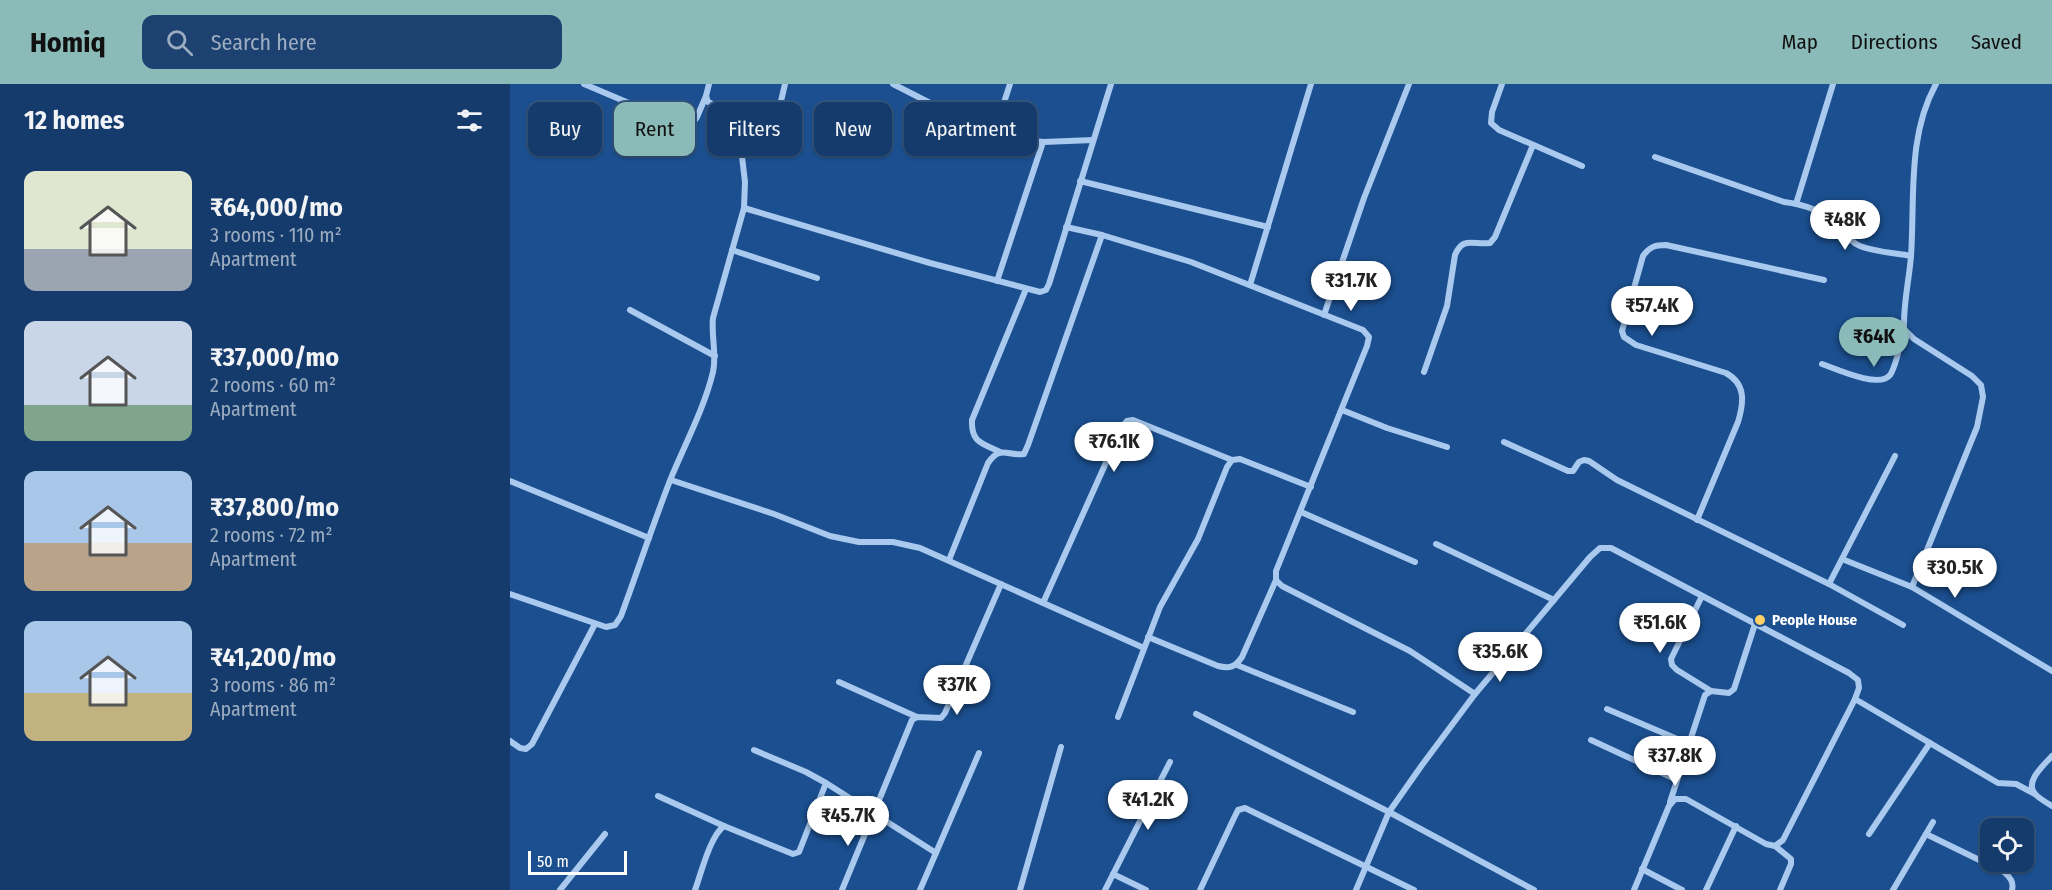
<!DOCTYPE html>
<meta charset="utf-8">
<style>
:root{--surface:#143b6b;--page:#1d4271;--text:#f1f3f6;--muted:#9dadc1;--line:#33557e;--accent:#8bbbb9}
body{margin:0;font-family:"Fira Sans Condensed",sans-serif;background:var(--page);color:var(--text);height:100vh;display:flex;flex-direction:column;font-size:22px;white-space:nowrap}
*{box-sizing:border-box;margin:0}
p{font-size:20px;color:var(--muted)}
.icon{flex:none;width:33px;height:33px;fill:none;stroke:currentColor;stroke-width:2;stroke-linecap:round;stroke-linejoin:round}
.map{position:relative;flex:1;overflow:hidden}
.panel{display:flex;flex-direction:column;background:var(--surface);width:510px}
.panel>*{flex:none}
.top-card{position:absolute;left:18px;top:18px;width:570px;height:54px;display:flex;gap:12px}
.controls{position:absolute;left:1470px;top:734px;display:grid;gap:12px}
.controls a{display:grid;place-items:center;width:54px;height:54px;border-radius:12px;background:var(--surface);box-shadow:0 2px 4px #0004,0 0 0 2px var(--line);font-size:30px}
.scale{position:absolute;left:18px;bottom:15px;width:99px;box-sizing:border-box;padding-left:6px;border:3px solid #fff;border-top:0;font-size:16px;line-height:21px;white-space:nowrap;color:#fff;-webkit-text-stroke:4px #1b4f8f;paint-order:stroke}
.price{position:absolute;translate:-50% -51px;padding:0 14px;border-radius:21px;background:#fff;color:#222;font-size:20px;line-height:39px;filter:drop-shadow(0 2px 3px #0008)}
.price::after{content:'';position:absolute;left:50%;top:36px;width:18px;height:14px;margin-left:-9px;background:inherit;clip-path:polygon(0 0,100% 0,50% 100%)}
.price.selected{background:var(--accent);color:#111}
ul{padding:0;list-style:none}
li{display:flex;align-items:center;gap:18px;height:150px;padding:0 24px}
li span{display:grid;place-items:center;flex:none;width:168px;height:120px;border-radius:12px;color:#555}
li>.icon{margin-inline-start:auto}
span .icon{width:72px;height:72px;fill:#fffc;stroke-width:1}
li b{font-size:26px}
h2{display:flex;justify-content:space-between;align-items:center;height:72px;padding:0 24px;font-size:26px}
.pill{padding:0 21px;border-radius:12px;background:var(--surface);box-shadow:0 2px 4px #0004,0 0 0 2px var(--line);font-size:21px;line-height:54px}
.pill.selected{background:var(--accent);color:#111}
header{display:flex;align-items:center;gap:36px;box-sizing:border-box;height:84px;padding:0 30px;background:var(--accent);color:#111}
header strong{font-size:28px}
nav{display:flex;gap:33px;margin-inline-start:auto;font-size:21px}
.search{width:420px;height:54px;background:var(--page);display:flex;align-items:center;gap:15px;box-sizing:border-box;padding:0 21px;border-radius:12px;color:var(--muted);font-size:22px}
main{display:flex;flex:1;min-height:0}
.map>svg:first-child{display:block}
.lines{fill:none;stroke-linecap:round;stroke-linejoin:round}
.street{stroke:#a9c9ee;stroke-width:6}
.poi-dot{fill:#ffd166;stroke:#1b4f8f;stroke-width:2}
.labels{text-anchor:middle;stroke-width:5;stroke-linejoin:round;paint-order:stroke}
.poi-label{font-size:15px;font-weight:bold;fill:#fff;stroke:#1b4f8f;text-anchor:start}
</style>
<header>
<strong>Homiq</strong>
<div class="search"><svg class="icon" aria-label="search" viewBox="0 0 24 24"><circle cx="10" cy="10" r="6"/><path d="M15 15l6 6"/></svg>Search here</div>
<nav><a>Map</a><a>Directions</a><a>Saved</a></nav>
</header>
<main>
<section class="panel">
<h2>12 homes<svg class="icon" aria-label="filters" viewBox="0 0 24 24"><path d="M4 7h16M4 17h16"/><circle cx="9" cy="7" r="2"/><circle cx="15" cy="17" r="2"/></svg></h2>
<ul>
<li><span style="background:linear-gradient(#dfe7d0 65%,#9aa5b1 0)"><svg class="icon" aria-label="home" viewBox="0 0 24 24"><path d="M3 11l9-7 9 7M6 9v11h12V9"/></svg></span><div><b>₹64,000/mo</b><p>3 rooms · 110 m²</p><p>Apartment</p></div></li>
<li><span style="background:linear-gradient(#c9d6e8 70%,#7fa58c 0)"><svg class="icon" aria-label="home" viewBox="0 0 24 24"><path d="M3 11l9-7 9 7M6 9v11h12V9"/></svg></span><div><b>₹37,000/mo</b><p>2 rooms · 60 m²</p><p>Apartment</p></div></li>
<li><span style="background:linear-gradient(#a9c7e8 60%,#b9a48a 0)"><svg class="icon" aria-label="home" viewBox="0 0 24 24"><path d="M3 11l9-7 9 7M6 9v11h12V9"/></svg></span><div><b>₹37,800/mo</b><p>2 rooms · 72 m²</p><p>Apartment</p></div></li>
<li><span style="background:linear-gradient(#a9c7e8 60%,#c2b280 0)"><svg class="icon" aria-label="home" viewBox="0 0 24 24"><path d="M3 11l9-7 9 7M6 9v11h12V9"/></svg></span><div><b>₹41,200/mo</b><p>3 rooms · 86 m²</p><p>Apartment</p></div></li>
</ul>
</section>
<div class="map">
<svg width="1542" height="806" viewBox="0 0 1542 806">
<rect width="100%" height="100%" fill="#1b4f8f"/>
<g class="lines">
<g class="street">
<polyline points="74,0 173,42 180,43 187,33 196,12"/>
<polyline points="199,0 196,12 198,18 253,42"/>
<polyline points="383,0 430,24 504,54 533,58 583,56"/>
<polyline points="992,0 982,28 981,39 989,46 1072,82"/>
<polyline points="485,46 500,0"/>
<path d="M1145,73L1274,118C1293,120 1317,128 1330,143C1336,150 1340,158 1350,162C1365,168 1385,169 1401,172"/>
<polyline points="570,97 758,143"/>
<polyline points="1286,120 1323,0"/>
<polyline points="234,124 420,179 530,208 536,206 539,200 601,0"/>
<polyline points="556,143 592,151 681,178 853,246 859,253 857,262 766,487 766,496 772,502 900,567 965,610"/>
<polyline points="222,166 307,194"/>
<polyline points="487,197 533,58"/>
<polyline points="740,201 801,0"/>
<polyline points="120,226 205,272"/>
<polyline points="814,231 854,114 899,0"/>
<path d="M1312,280C1326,285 1370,305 1380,291C1387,281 1390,258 1394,245"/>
<path d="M914,288L937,222L945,171C953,152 963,161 980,159L985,153L1023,61"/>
<polyline points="832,326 877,344 937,363"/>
<polyline points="994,358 1058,387 1063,387 1069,378 1074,376 1079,377 1107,396 1319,500 1393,541"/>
<path d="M490,368C472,359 461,359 462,336L516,205"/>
<polyline points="161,396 264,430 320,452 349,458 383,458 410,464 634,564"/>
<polyline points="0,397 139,454"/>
<polyline points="791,428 905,478"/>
<path d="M1187,436L1228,338C1234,318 1236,300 1216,289L1126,261L1114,253L1112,247L1133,172C1139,163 1145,161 1156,161L1314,196"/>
<polyline points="926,460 1044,516"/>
<polyline points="1332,475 1402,503 1542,587"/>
<path d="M439,476L478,379C490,361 497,372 514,370L518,361L592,151"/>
<polyline points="1319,500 1385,372"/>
<path d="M1402,503L1467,343L1473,313L1471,301L1462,292L1404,255L1394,245C1393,221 1399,197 1401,172C1405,115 1397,52 1426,0"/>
<path d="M0,510L96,543L105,541L111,532C128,486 143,440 161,394C175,360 194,325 203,288C207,270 201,252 203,234L234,124L235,98L231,64L233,53L243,44L261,41L267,34L275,0"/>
<polyline points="1192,512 1161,575 1162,581 1167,586 1201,607"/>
<polyline points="533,519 612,343 617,337 623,336 722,376"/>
<path d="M638,553L708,582C720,585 725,583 732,573L766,496"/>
<polyline points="727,581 843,628"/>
<polyline points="329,598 407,633"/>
<polyline points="1345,615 1488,699 1506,700 1525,710"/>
<polyline points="1097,625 1179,660"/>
<polyline points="686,630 879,728 1024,806"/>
<polyline points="608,633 650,523 688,455 717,383 722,376 730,375 801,403"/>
<polyline points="1081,656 1167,696"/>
<polyline points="0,657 10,664 16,665 22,660 85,540"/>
<polyline points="244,666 296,688 316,699 426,769"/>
<path d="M1542,672C1534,681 1514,698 1525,710C1530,715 1537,719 1542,722"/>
<polyline points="148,712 214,742"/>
<polyline points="1160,718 1195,611 1201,607 1219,609 1224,605 1245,540"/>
<polyline points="1359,750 1420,659"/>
<path d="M1416,750L1494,788C1500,793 1504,798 1502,806"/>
<polyline points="1265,762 1281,775 1281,780 1270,806"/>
<polyline points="1132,785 1172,806"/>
<polyline points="603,790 636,806"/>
<polyline points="50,806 95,750"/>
<path d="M185,806C191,790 200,752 214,742L283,770L289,768L316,699"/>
<polyline points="332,806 402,636 407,633 431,634 435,629 491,500"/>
<polyline points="410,806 469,669"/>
<polyline points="510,806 551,663"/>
<polyline points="595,806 660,678"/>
<polyline points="690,806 724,734 728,726 735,724 904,806"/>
<polyline points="846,806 879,728 912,681 965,610 1080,473 1090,464 1101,464 1339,589 1348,596 1349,604 1345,615 1273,756 1265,762 1256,760 1176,715 1165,715 1159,722 1124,806"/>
<polyline points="1196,806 1226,742"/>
<polyline points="1383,806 1423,738"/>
</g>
</g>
<circle class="poi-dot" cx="1250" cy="536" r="6"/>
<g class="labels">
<g class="poi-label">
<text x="1262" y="541">People House</text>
</g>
</g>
</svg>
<div class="controls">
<a><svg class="icon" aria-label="locate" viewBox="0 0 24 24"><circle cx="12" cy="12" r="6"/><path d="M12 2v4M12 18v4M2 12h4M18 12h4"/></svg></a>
</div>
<div class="scale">50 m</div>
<b class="price" style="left:1335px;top:167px">₹48K</b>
<b class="price" style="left:841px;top:228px">₹31.7K</b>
<b class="price" style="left:1142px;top:253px">₹57.4K</b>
<b class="price selected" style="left:1364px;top:284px">₹64K</b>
<b class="price" style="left:604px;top:389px">₹76.1K</b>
<b class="price" style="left:1445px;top:515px">₹30.5K</b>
<b class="price" style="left:1150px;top:570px">₹51.6K</b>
<b class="price" style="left:990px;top:599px">₹35.6K</b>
<b class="price" style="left:447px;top:632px">₹37K</b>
<b class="price" style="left:1165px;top:703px">₹37.8K</b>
<b class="price" style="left:638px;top:747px">₹41.2K</b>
<b class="price" style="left:338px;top:763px">₹45.7K</b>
<div class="top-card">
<a class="pill">Buy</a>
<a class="pill selected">Rent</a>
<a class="pill">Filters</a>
<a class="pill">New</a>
<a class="pill">Apartment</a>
</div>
</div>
</main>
